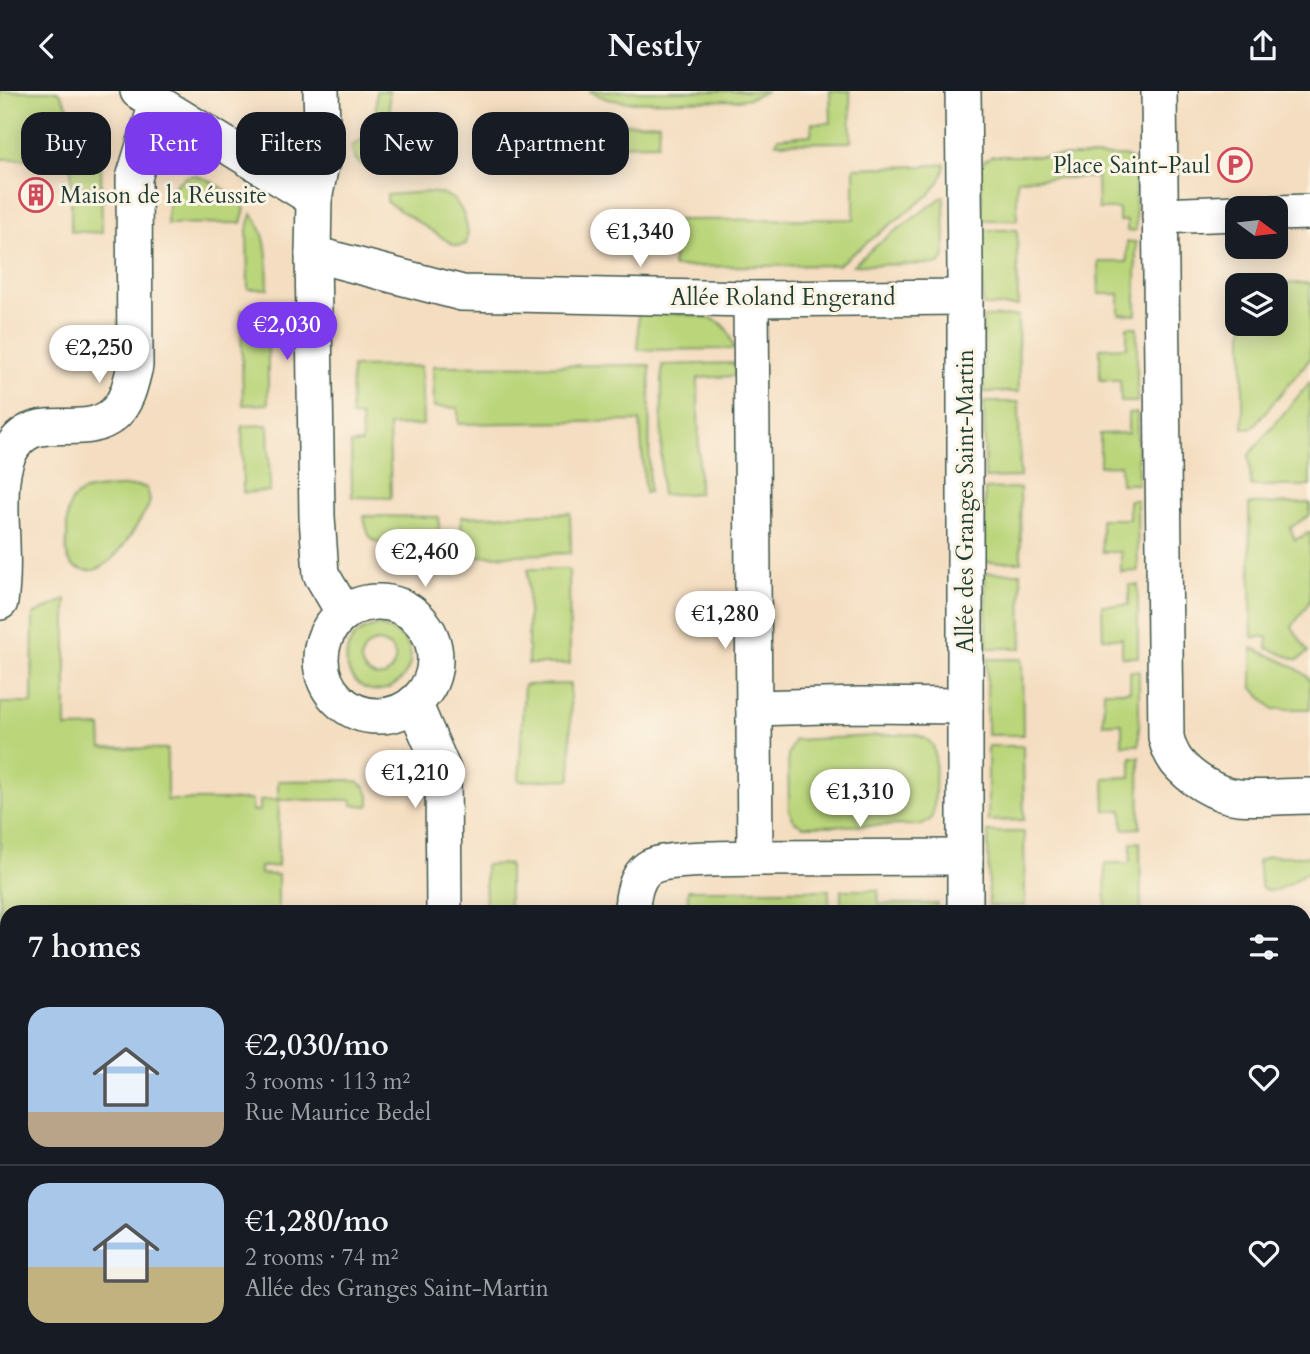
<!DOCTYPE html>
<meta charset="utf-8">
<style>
:root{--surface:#171b24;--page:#242831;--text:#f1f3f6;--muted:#9ea1a6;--line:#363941;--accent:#7c3aed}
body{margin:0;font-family:Cardo,serif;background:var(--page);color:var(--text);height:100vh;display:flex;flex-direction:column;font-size:26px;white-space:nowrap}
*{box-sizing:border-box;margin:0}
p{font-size:23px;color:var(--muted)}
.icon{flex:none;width:38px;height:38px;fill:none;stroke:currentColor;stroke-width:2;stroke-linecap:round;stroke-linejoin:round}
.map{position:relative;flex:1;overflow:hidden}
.panel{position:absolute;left:0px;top:814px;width:1311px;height:450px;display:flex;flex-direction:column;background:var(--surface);border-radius:21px 21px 0 0;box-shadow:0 4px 18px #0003}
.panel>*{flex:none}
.banner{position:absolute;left:21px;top:21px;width:700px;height:63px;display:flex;gap:14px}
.needle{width:46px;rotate:105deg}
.buttons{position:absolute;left:1225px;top:105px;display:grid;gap:14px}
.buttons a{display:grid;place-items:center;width:63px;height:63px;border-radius:14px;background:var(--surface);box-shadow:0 4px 18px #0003;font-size:35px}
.price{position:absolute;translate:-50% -60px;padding:0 16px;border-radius:24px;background:#fff;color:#222;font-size:23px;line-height:46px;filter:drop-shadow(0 2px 4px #0008)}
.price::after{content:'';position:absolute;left:50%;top:42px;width:21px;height:16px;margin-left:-10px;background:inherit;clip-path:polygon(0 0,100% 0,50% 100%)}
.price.active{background:var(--accent);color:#fff}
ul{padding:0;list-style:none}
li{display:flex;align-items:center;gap:21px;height:175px;padding:0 28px}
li+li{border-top:2px solid var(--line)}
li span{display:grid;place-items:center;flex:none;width:196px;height:140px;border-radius:21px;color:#555}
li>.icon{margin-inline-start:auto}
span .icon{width:84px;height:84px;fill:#fffc;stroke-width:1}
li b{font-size:30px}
h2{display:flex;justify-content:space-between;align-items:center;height:84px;padding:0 28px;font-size:30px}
.tag{padding:0 24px;border-radius:21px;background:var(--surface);box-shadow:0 4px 18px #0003;font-size:24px;line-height:63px}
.tag.active{background:var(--accent);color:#fff}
header{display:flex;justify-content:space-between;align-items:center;height:91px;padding:0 28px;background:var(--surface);font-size:32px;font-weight:700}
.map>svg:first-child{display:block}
.green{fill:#bad57a;stroke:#6c8957;stroke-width:2;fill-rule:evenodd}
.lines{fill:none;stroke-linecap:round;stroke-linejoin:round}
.minor-casing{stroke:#3f5549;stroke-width:38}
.minor{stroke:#fff;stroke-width:35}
.labels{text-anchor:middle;stroke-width:6;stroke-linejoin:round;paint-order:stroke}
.poi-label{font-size:23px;fill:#1f3d34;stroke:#fcf5e5;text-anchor:end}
.street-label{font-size:23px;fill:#1f3d34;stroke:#fcf5e5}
</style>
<header><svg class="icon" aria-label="back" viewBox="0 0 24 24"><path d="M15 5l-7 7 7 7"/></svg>Nestly<svg class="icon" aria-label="share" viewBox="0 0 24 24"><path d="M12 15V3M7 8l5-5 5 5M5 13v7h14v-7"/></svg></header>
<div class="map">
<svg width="1310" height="1263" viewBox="0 0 1310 1263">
<rect width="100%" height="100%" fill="#fcf5e5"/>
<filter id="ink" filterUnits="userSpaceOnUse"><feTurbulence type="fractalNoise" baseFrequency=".0143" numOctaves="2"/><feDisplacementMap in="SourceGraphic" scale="14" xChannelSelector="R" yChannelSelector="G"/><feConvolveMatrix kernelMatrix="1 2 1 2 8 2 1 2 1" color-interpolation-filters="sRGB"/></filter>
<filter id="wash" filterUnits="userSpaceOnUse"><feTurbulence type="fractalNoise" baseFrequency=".00686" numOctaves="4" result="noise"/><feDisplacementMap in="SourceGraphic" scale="28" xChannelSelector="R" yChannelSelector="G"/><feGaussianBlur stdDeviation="1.57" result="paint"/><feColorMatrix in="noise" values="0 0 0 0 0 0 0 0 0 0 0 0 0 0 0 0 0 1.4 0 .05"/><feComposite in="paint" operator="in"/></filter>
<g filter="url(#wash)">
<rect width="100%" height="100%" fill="#f4ddc0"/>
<g class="green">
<polygon points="0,0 57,0 60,2 101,74 102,142 71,140 71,68 0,68"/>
<path d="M376,0H389C389,17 393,48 388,62C381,86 352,78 352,55L376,38Z"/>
<polygon points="589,0 767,0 750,7 738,9 627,11 607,8"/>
<polygon points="830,0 850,0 851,51 776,52 778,47 811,44 812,32 831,32"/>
<polygon points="659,32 658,53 585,54 586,48 615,42 617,33"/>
<path d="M992,65H1123C1131,67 1133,68 1135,75L1136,139L1127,140V130H1119V118H1098L1097,86L1017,88V129H982L981,78L983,71Z"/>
<path d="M945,73C944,86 937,94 929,104L838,174L673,176V129L854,128V77L924,75Z"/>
<path d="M194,84C213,89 233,102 245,118L241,132L167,133C167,112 169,88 194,84Z"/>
<path d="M427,101C435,102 444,102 450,106C463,114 471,139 466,153L460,155L454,154L387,111V104Z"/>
<polygon points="944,105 945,163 944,168 939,173 853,174 883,149"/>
<path d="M252,123C270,146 267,171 268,198H248L247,140Z"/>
<polygon points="982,139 1017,139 1018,215 983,215"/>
<polygon points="1127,151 1136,151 1136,224 1119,223 1119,203 1099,203 1098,171 1127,171"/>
<polygon points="1310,192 1310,268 1251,338 1243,337 1243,233 1276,233 1276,194 1243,193"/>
<polygon points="241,219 268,219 268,313 243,314"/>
<path d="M638,222C658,223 699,221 717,230C728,235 731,247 734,258L638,259Z"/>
<polygon points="1018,225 1019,301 984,301 983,226"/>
<polygon points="1127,236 1137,236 1137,311 1121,311 1120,289 1100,289 1100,257 1127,256"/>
<polygon points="734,272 735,285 698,287 699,402 661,404 662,274"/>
<polygon points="650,274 649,401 645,402 640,330 458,333 458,317 434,316 433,275"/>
<polygon points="421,275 423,334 389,335 391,407 352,406 351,353 362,352 361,326 351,325 352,276"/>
<polygon points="1310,291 1310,395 1251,395 1249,364"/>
<polygon points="984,311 1019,311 1020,386 985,387"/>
<polygon points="1128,322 1137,322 1138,393 1121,393 1120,374 1100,375 1100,343 1128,342"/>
<polygon points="268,334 270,400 243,402 242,335"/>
<path d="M140,395L147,397L150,409L148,416C136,435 124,459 106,473C94,483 70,482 67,463C66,458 67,452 67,447C67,432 65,411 80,402C91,396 126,396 140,395Z"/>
<polygon points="1020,397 1021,471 985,471 985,398"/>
<polygon points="1129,409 1137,409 1138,480 1121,481 1121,461 1102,461 1101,428 1129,428"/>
<polygon points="1310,412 1310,424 1290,437 1295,449 1310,441 1310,510 1292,536 1308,561 1298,569 1267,557 1268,546 1252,546 1249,413"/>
<polygon points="570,422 571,462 463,466 461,426"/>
<path d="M364,425L439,426V455C423,455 382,460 371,447C367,442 365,432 364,425Z"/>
<polygon points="528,478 569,478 570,573 528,573"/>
<polygon points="985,482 1021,482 1022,557 987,557"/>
<polygon points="1129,494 1138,494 1138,566 1122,566 1122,547 1103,547 1102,514 1129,514"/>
<polygon points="66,508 66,637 101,636 102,657 167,658 167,709 252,709 252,720 260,720 260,709 278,708 278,690 347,689 359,691 366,697 369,705 369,715 353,714 352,709 279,709 278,775 260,776 260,783 278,784 278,821 7,821 7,931 0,931 0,612 32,612 33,524"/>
<path d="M376,535C402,538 421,560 404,585C399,592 391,597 382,599C343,605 329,544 376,535ZM375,551C397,552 402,572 385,585C359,589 352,560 375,551Z"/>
<path d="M1252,557C1265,563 1305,577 1310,590C1310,598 1310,610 1310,618H1273L1252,596Z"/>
<polygon points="987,568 1022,568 1023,644 987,644"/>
<polygon points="1130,580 1139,580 1139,654 1122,654 1122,632 1103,633 1104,600 1130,600"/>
<polygon points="570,593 571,688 519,690 524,594"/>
<path d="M915,643C922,646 929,648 933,655C937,663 936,720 931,728C928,731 926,732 922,734L803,735L794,730L789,719L788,664L794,649Z"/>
<polygon points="988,655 1023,655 1024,729 988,730"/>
<polygon points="1131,666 1139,666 1140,737 1123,738 1122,719 1105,720 1104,687 1131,686"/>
<polygon points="988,741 1024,741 1025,815 989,815"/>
<polygon points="1140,751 1141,821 1106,821 1105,772 1130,772 1131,752"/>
<path d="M1269,765H1310V780C1295,786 1276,808 1261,796L1258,770Z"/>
<polygon points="509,773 509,821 486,821 485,774"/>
<rect x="688" y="799" width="141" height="22"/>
<polygon points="841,799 878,799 879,813 937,813 937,821 841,821"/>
<polygon points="1304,1131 1310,1131 1310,1263 708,1263 708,1256 1304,1256"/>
<polygon points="73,1257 73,1256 326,1257 325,1263 315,1262 314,1263 73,1263"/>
</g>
</g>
<g filter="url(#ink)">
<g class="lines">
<g class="minor-casing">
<g id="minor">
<polyline points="138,0 314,108"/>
<polyline points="321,0 323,64 314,108 313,163 317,426 321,483 344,522"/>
<polyline points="963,0 965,179 965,821"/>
<path d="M1159,0L1166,646C1168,655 1171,663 1177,671C1190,687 1216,704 1238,706C1262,708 1286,705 1310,705"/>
<polyline points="1276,122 1310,121"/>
<polyline points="1160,125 1237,122"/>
<polyline points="313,163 462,202 751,208 964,206"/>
<path d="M0,511C4,483 2,453 1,425C1,403 0,382 9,362C33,314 81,352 114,323C127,312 131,291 135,275L134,87L157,12"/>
<circle cx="378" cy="568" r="57"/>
<polyline points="414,612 443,679 444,821"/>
<polyline points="754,617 859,614 965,615"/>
<polyline points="755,767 965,766"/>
<path d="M632,821C632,806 636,784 650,776C667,766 732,768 755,767L751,208"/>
<polyline points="1304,1106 1310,1106"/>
<polyline points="0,1112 7,1112"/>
<polyline points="640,1256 640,1263"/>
<polyline points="422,1263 423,1256"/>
</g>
</g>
<use href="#minor" class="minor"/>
</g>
</g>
<defs>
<g id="parking-ring" transform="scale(1.75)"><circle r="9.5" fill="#fcf5e5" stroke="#d1495b" stroke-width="1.5"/><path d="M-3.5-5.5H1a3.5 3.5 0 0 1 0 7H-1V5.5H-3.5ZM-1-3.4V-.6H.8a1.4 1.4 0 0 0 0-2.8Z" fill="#d1495b"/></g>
<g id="building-ring" transform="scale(1.75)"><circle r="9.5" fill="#fcf5e5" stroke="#d1495b" stroke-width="1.5"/><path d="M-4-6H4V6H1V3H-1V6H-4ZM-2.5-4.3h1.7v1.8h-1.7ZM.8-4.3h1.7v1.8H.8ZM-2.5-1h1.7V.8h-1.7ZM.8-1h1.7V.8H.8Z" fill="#d1495b"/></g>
</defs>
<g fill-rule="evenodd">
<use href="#parking-ring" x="1235" y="74"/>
<use href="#building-ring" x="36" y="104"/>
</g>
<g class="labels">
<g class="poi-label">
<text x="1210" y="82">Place Saint-Paul</text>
<text x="60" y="112" text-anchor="start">Maison de la Réussite</text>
</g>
<g class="street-label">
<text x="783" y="214">Allée Roland Engerand</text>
<text transform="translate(965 410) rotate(-90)" y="8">Allée des Granges Saint-Martin</text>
</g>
</g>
</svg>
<div class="buttons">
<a><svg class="needle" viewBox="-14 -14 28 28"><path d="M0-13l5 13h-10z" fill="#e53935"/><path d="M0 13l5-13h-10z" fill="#9ea1a6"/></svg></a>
<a><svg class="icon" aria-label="layers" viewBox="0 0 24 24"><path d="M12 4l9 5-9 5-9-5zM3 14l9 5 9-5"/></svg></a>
</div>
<b class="price" style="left:640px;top:178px">€1,340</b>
<b class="price active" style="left:287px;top:271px">€2,030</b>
<b class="price" style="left:99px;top:294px">€2,250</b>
<b class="price" style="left:425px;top:498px">€2,460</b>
<b class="price" style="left:725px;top:560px">€1,280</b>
<b class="price" style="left:415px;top:719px">€1,210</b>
<b class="price" style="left:860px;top:738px">€1,310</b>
<div class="banner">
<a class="tag">Buy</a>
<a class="tag active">Rent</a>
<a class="tag">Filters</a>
<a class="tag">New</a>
<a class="tag">Apartment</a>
</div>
<section class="panel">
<h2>7 homes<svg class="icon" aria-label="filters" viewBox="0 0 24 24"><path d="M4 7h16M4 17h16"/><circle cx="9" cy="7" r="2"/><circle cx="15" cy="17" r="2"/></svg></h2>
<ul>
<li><span style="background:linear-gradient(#a9c7e8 75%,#b9a48a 0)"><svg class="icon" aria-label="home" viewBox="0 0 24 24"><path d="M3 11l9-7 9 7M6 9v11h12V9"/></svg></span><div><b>€2,030/mo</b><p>3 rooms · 113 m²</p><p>Rue Maurice Bedel</p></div><svg class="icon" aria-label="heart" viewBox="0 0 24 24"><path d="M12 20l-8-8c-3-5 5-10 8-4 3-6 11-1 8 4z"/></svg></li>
<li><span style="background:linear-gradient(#a9c7e8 60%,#c2b280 0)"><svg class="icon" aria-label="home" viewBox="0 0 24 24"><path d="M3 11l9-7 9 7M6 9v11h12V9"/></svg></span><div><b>€1,280/mo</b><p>2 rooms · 74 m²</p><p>Allée des Granges Saint-Martin</p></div><svg class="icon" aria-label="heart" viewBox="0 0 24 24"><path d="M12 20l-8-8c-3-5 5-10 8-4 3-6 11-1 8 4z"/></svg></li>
</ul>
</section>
</div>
